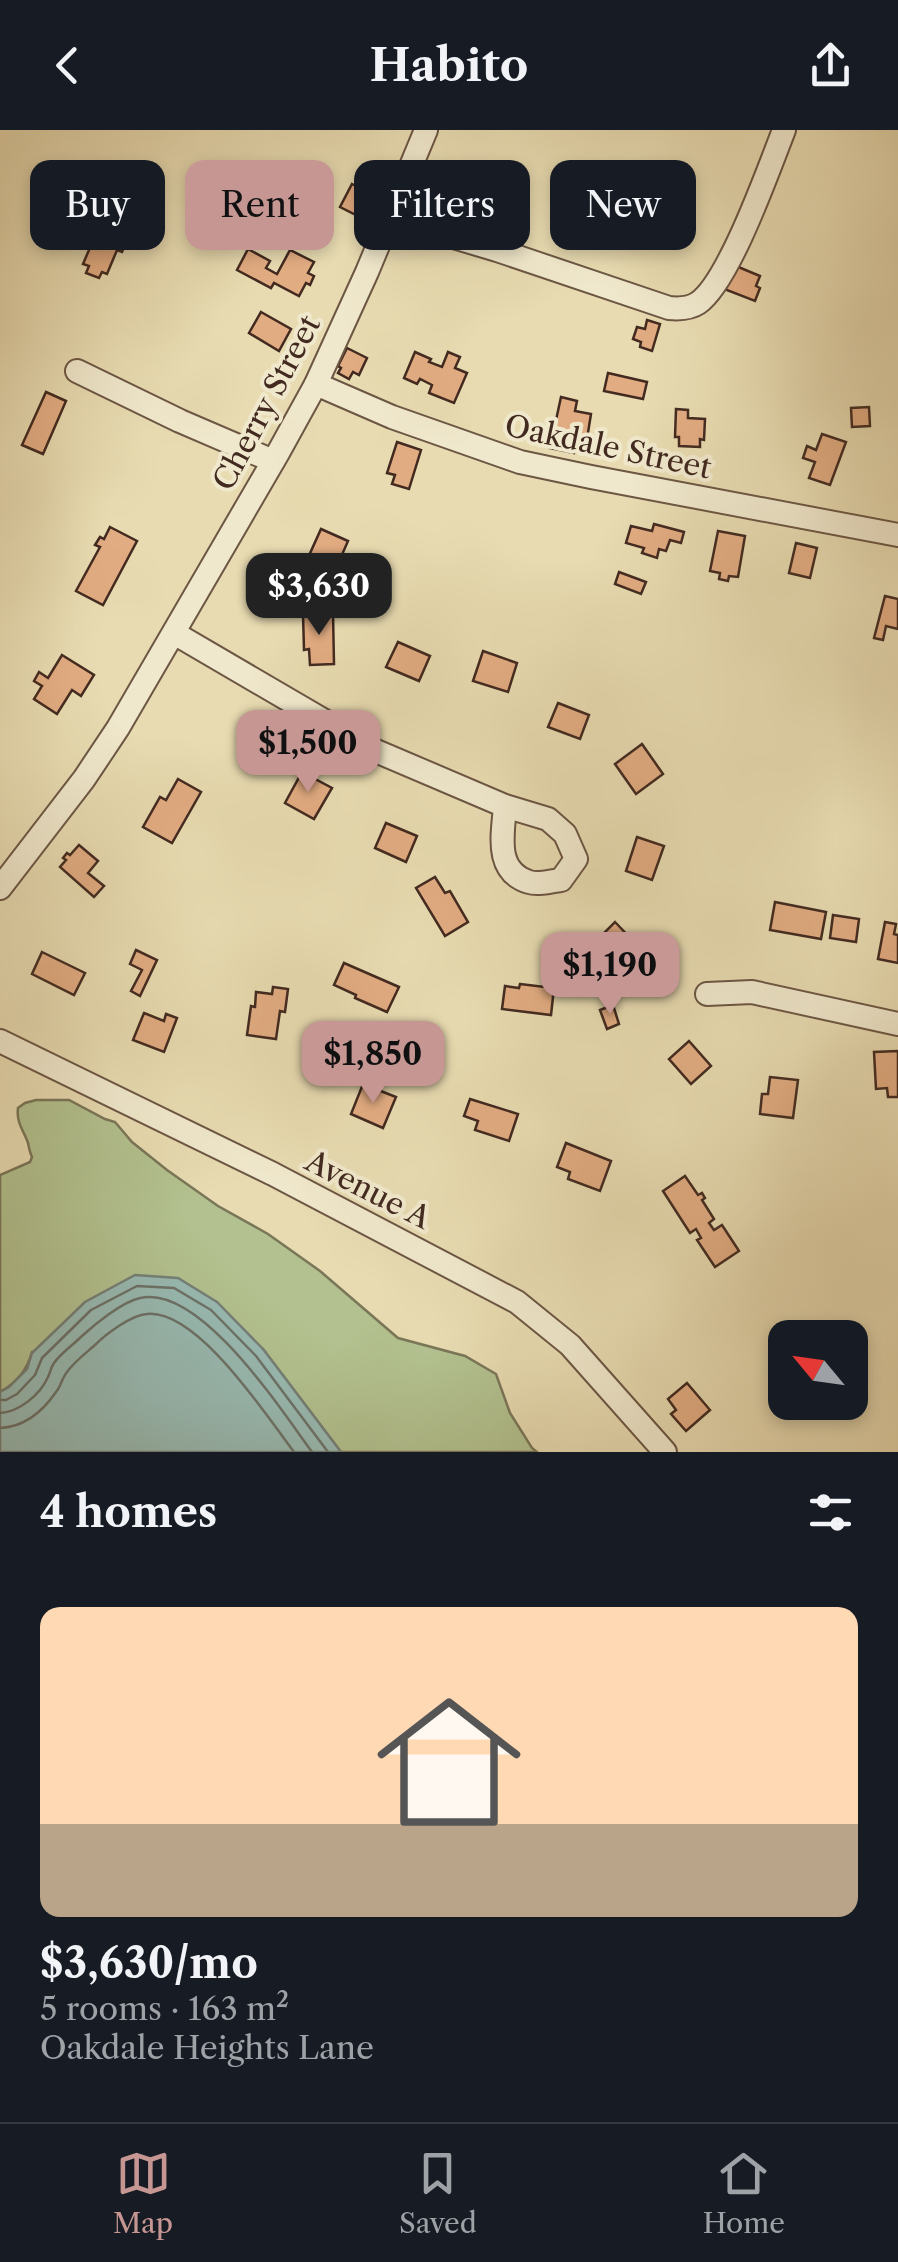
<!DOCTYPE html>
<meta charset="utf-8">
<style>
:root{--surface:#171b24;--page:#242831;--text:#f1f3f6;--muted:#9ea1a6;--line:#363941;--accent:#c59692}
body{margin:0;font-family:"Libre Caslon Text",serif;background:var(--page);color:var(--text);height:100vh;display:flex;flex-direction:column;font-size:38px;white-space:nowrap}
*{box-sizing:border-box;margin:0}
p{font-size:32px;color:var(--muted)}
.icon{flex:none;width:55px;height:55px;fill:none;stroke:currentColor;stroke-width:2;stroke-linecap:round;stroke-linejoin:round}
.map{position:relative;height:1322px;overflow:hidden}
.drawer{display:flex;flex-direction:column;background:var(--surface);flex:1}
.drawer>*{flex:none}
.guide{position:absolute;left:30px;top:30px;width:840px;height:90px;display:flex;gap:20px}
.needle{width:65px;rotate:299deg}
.controls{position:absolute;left:768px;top:1190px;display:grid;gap:20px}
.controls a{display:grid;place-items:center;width:100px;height:100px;border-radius:20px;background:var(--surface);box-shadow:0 5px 15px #0003;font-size:50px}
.price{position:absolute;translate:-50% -85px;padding:0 22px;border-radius:20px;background:var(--accent);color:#111;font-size:32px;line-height:65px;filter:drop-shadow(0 2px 5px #0008)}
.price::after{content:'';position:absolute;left:50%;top:60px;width:30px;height:22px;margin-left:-15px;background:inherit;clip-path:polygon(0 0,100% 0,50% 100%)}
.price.on{background:#222;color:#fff}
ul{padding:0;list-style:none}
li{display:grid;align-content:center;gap:20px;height:530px;padding:0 40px}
li span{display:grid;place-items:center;height:310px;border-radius:20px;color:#555}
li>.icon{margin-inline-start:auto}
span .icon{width:180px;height:180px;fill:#fffc;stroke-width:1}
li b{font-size:42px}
h2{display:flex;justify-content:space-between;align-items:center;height:120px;padding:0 40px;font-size:42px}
.tag{padding:0 35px;border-radius:20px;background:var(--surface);box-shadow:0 5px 15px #0003;font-size:35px;line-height:90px}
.tag.on{background:var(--accent);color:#111}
header{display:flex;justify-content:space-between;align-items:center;height:130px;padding:0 40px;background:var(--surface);font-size:45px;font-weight:800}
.dock{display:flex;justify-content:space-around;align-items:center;height:140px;border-top:2px solid var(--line);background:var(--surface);font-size:28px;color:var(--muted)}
.dock a{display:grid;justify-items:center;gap:5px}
.dock .on{color:var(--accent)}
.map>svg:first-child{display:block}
.green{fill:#b2c18f;stroke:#7a7658;stroke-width:2.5}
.water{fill:#98bab2;stroke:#768078;stroke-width:2.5}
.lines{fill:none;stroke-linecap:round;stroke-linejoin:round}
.shore{stroke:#6d7269;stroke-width:2.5}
.building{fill:#e2ac82;stroke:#422a20;stroke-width:2.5}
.minor-casing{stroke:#6c5644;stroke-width:26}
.minor{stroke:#f0e8cc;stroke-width:22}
.labels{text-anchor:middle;stroke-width:8;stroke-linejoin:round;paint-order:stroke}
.street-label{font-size:30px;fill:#422a20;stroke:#f0e8cc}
</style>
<header><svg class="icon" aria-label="back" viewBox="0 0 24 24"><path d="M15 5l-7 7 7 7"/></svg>Habito<svg class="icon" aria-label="share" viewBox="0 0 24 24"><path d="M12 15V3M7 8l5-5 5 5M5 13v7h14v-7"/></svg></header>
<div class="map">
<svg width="898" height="1322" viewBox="0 0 898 1322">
<rect width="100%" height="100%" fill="#e8dbb1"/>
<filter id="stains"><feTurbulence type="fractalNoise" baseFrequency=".002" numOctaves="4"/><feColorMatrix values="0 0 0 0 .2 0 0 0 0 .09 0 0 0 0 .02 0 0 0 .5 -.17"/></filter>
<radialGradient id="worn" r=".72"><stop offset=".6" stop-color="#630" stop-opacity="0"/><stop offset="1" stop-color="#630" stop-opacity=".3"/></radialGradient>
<path class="green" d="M36,970H69L105,989L115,992L132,1012L167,1040L218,1076L268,1104L320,1141L398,1208L465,1226L496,1244L510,1283L532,1318L537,1322H341L263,1219L32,1222C27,1240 17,1253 0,1262V1045L30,1032L32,1027C30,1023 29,1018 28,1013C24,1001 16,993 18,978L25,973Z"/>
<polygon class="water" points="135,1145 178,1148 217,1172 263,1219 341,1322 0,1322 0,1262 9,1257 27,1239 32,1223 85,1172"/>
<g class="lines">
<g class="shore">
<polyline points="0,1270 6,1270 17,1264 35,1245 42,1228 91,1180 137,1156 174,1158 211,1180 256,1226 328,1322"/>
<path d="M0,1283C19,1282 40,1265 48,1247C51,1241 50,1239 54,1233C61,1223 73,1215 82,1206C95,1194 122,1172 140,1168C200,1154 281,1280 312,1322"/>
<path d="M0,1298C24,1297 43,1281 56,1262C61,1256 62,1248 67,1242C74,1232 86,1223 95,1215C106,1204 131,1185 147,1184C197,1179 266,1285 294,1322"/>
</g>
</g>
<g class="building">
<polygon points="352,54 376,66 364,89 340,77"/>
<polygon points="106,101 127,110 122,122 117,120 107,144 102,142 99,148 86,143 89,136 83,134 95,106 103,110"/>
<polygon points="248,119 270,131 266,138 277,144 290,120 314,132 308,143 314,146 310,155 306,153 299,166 274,153 271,158 237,140"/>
<polygon points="736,136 760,146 756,156 760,158 755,171 719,157"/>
<polygon points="261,182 291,199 279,221 249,203"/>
<polygon points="647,190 660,194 652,221 640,217 641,212 633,209 637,197 645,199"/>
<polygon points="347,218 367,228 359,245 353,242 349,249 338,243 341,238 338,236"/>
<polygon points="415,222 431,229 429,232 442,237 448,222 460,227 455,238 467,243 454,273 429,263 432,255 420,249 417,254 404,248"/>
<polygon points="608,243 647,252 643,269 604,261"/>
<polygon points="46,262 66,271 43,324 22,315"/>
<polygon points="561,267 577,271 575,281 591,284 587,309 577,308 574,323 550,318"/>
<polygon points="869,277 870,296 852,297 851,278"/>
<polygon points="676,279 688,280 688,288 705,289 704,310 700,309 700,317 679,316 679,307 675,307"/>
<polygon points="822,304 846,312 830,355 809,348 815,332 803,328 807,316 816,320"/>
<polygon points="397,312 421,320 409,359 392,354 395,345 387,343"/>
<polygon points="654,394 684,402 681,413 670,410 666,421 659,419 657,428 642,423 644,418 626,413 631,396 652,401"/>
<polygon points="110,397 137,411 103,475 76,461 100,417 95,415 100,407 104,409"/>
<polygon points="321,399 348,411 334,443 307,430"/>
<polygon points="718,401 745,406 738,447 729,446 728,451 719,449 720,443 710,441"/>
<polygon points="796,413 817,418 810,448 789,443"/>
<polygon points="619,442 646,452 641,464 615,454"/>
<polygon points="885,466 898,469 898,499 886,496 883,510 874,508"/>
<polygon points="333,483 334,534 310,535 309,519 304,520 303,484"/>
<polygon points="398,512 430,526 419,551 386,537"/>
<polygon points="483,521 517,533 508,562 473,551"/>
<polygon points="62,525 94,545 81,566 72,560 57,584 34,569 42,556 34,551 39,542 48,548"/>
<polygon points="558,573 589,585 580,609 548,597"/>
<polygon points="642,614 663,644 636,664 615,634"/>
<polygon points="302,642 332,658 314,689 285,673"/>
<polygon points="178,649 201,662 172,713 143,697 160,667 166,670"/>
<polygon points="386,693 417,706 406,732 375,718"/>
<polygon points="637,707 664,716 652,750 626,741"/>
<polygon points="79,715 98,731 88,743 104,756 94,767 60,737 66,730 63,728 67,723 70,725"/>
<polygon points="435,747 445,763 450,761 468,792 445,806 416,758"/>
<polygon points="775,772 826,782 821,809 770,800"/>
<polygon points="833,785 859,789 856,812 830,808"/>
<polygon points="615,792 635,813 609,838 589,818"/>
<polygon points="885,792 896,794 894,804 898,805 898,833 878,829"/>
<polygon points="136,820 157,830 140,866 131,861 142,840 130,834"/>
<polygon points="42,822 85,843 74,865 32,844"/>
<polygon points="344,833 399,857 387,882 355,868 356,865 334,855"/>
<polygon points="520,854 554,858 551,885 502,879 505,856 519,858"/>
<polygon points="273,857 288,859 285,882 280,881 276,909 247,905 251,876 255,877 256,862 272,864"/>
<polygon points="613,875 619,894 607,899 600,880"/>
<polygon points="144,883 164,891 166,884 177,888 164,922 133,910"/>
<polygon points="689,911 711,936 691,954 669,929"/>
<polygon points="898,921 898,967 888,967 887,958 876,959 874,922"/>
<polygon points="770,947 798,950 793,988 760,984 762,964 768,964"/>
<polygon points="363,954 396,967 383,998 351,984"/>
<polygon points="470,969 518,984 509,1011 475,1000 478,991 464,986"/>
<polygon points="566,1013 611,1031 600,1061 568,1049 570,1042 557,1037"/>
<polygon points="685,1046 698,1065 702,1063 705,1068 702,1070 714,1089 709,1093 714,1100 722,1095 739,1121 715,1137 697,1110 701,1108 696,1099 690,1103 663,1061"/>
<polygon points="687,1253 710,1280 686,1301 671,1284 676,1280 668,1269"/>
</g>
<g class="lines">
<g class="minor-casing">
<g id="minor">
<path d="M390,88L497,120L669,178C679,179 689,179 698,173C729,152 769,38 784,0"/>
<polyline points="77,241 180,291 273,331"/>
<polyline points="316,254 392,287 520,332 591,347 898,405"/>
<path d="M174,503L376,621L505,676L548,689L565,704L576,729L561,750C551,751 538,755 529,752C494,741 503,704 505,676"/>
<polyline points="0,758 84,649 118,598 278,323 316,254 367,142 426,0"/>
<polyline points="707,864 752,862 898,894"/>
<polyline points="0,911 273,1044 517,1172 570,1215 665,1322"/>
</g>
</g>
<use href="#minor" class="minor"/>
</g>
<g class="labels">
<g class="street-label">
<text transform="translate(267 273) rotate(-62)" y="10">Cherry Street</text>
<text transform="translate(608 317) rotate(12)" y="10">Oakdale Street</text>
<text transform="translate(368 1060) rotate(27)" y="10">Avenue A</text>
</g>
</g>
<rect width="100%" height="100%" filter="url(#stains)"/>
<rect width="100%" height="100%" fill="url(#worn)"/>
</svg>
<div class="controls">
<a><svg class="needle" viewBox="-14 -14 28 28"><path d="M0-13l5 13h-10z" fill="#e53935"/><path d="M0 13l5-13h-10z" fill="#9ea1a6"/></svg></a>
</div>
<b class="price on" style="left:319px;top:508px">$3,630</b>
<b class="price" style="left:308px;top:665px">$1,500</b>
<b class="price" style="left:610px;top:887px">$1,190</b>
<b class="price" style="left:373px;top:976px">$1,850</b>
<div class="guide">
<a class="tag">Buy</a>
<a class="tag on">Rent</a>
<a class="tag">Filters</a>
<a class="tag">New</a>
</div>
</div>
<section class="drawer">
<h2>4 homes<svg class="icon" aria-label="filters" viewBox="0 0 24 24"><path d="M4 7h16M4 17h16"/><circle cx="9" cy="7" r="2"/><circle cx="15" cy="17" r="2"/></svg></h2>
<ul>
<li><span style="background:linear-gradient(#ffd9b3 70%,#b9a48a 0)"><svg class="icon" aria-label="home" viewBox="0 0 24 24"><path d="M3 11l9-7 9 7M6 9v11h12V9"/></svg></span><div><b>$3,630/mo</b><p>5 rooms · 163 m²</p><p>Oakdale Heights Lane</p></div></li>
</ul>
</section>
<nav class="dock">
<a class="on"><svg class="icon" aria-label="map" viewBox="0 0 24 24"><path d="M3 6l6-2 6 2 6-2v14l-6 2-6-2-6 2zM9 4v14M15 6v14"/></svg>Map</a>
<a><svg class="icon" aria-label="saved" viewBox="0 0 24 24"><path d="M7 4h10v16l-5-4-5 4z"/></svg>Saved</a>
<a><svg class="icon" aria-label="home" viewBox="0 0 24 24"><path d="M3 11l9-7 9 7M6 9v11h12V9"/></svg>Home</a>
</nav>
